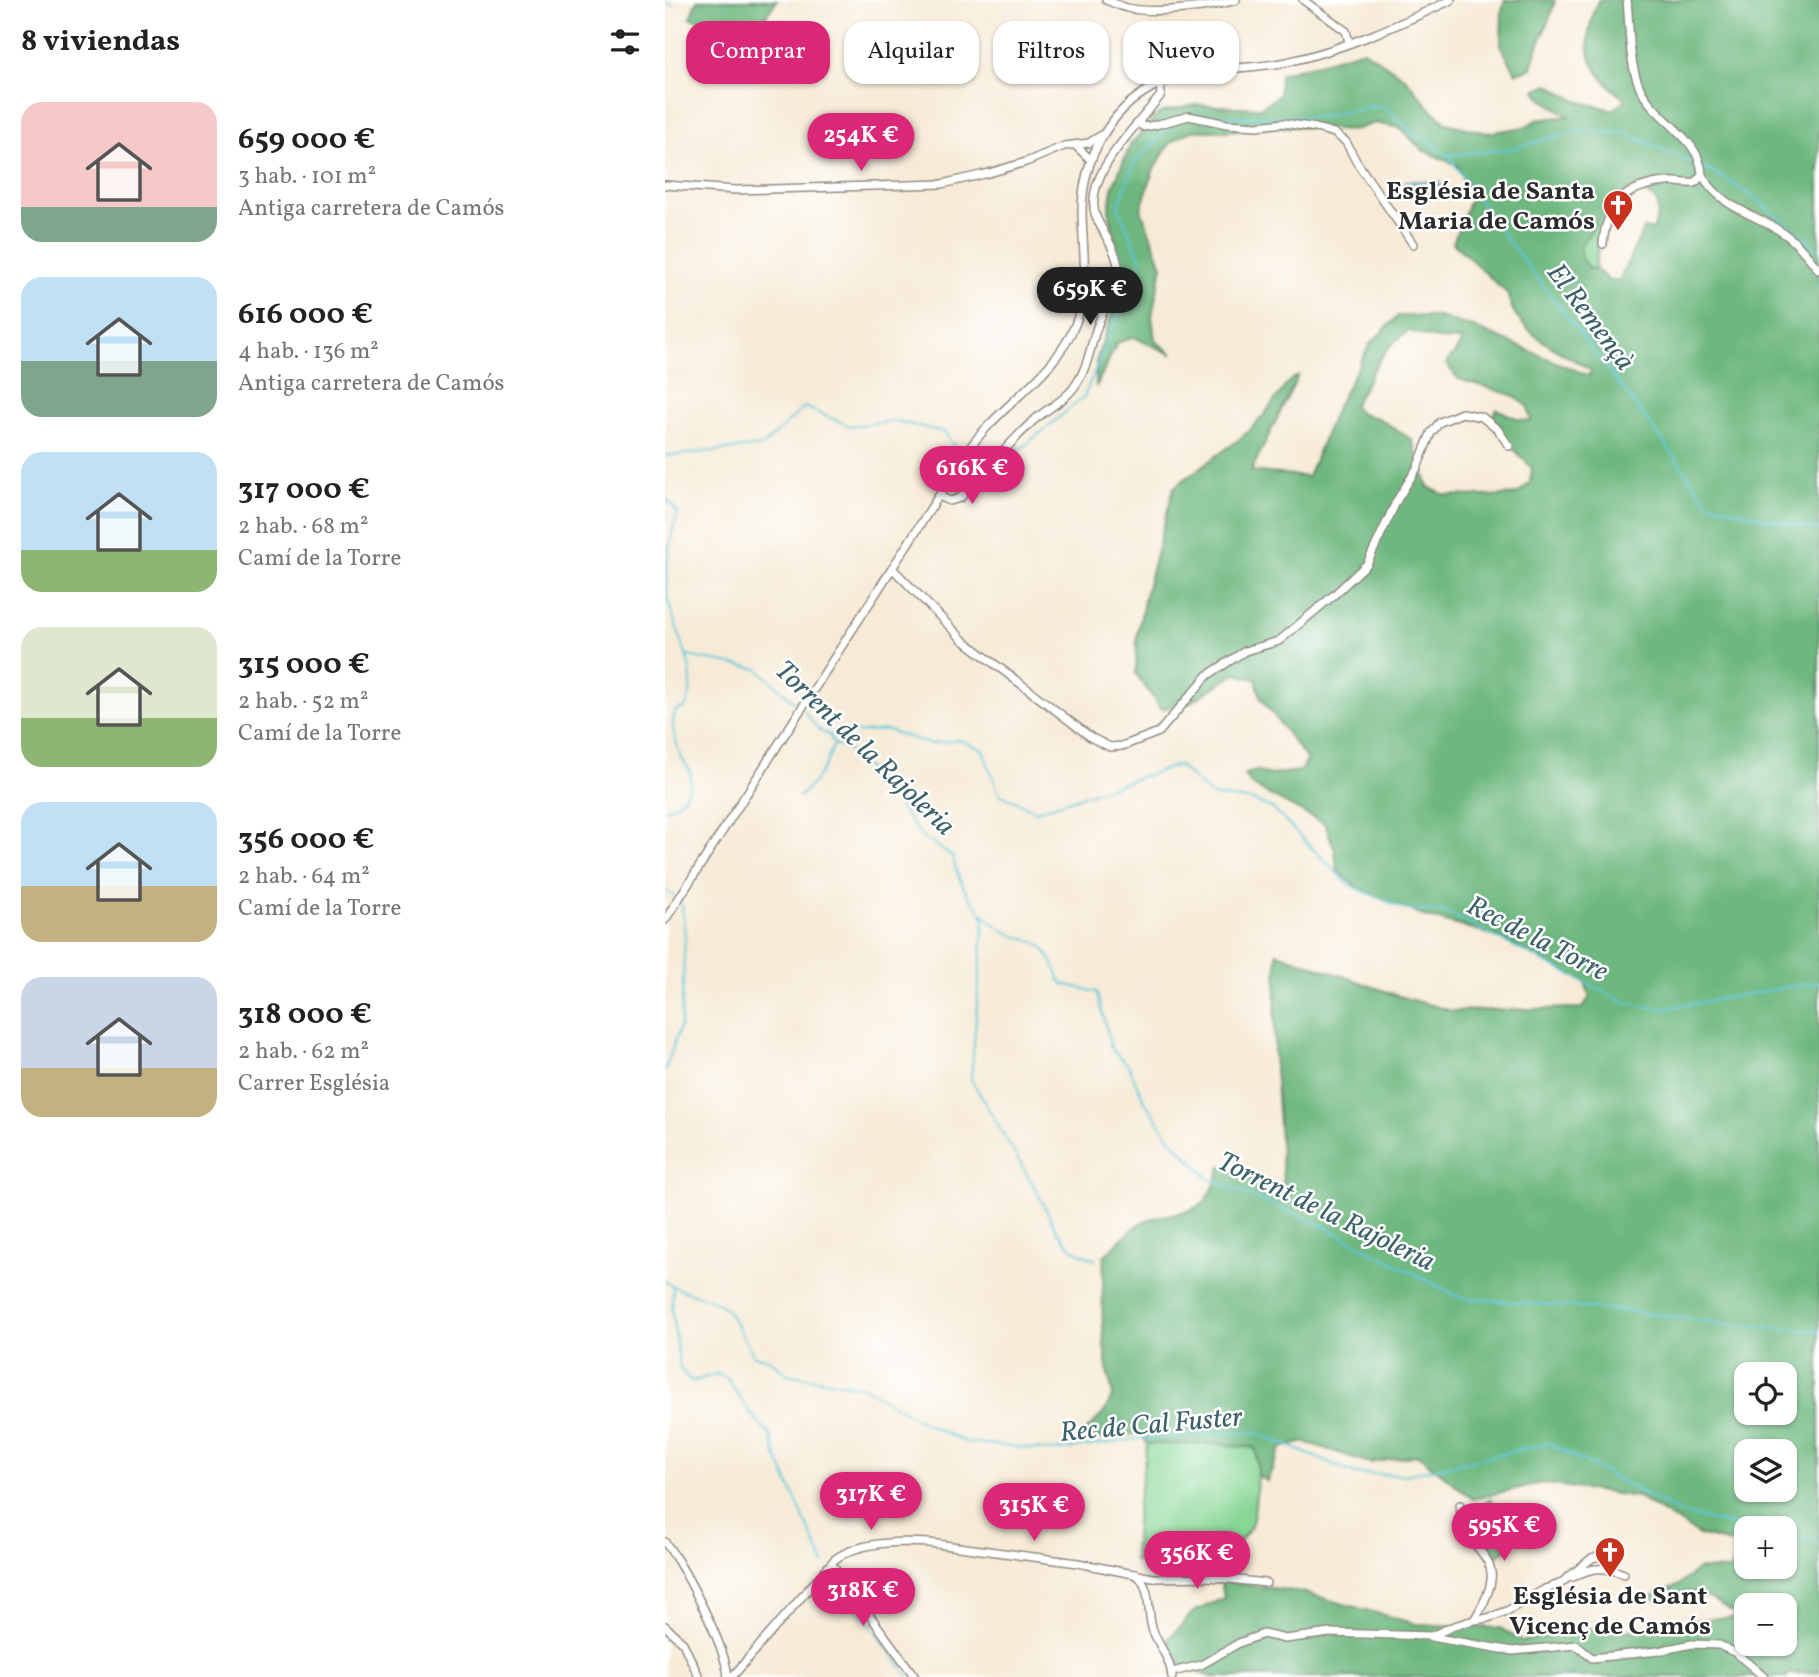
<!DOCTYPE html>
<html lang="es">
<meta charset="utf-8">
<style>
:root{--surface:#fff;--page:#f6f6f6;--text:#222;--muted:#767676;--accent:#db2777}
body{margin:0;font-family:Vollkorn,serif;background:var(--page);color:var(--text);height:100vh;display:flex;flex-direction:column;font-size:26px;white-space:nowrap}
*{box-sizing:border-box;margin:0}
p{font-size:23px;color:var(--muted)}
.icon{flex:none;width:38px;height:38px;fill:none;stroke:currentColor;stroke-width:2;stroke-linecap:round;stroke-linejoin:round}
.map{position:relative;flex:1;overflow:hidden}
.panel{display:flex;flex-direction:column;background:var(--surface);width:665px}
.panel>*{flex:none}
.banner{position:absolute;left:21px;top:21px;width:665px;height:63px;display:flex;gap:14px}
.fabs{position:absolute;left:1069px;top:1362px;display:grid;gap:14px}
.fabs a{display:grid;place-items:center;width:63px;height:63px;border-radius:14px;background:var(--surface);box-shadow:0 2px 5px #0004;font-size:35px}
.price{position:absolute;translate:-50% -60px;padding:0 16px;border-radius:24px;background:var(--accent);color:#fff;font-size:23px;line-height:46px;filter:drop-shadow(0 2px 4px #0008)}
.price::after{content:'';position:absolute;left:50%;top:42px;width:21px;height:16px;margin-left:-10px;background:inherit;clip-path:polygon(0 0,100% 0,50% 100%)}
.price.active{background:#222;color:#fff}
ul{padding:0;list-style:none}
li{display:flex;align-items:center;gap:21px;height:175px;padding:0 21px}
li span{display:grid;place-items:center;flex:none;width:196px;height:140px;border-radius:21px;color:#555}
li>.icon{margin-inline-start:auto}
span .icon{width:84px;height:84px;fill:#fffc;stroke-width:1}
li b{font-size:30px}
h2{display:flex;justify-content:space-between;align-items:center;height:84px;padding:0 21px;font-size:30px}
.tag{padding:0 24px;border-radius:21px;background:var(--surface);box-shadow:0 2px 5px #0004;font-size:24px;line-height:63px}
.tag.active{background:var(--accent);color:#fff}
main{display:flex;flex:1;min-height:0}
.map>svg:first-child{display:block}
.green{fill:#88d796;stroke:#5a8160;stroke-width:2}
.forest{fill:#6eb87f;stroke:#4c7255;stroke-width:2;fill-rule:evenodd}
.water{fill:#5fc8db;stroke:#457a83;stroke-width:2}
.lines{fill:none;stroke-linecap:round;stroke-linejoin:round}
.stream{stroke:#5fc8db;stroke-width:2}
.minor-casing{stroke:#918b81;stroke-width:10}
.minor{stroke:#fff;stroke-width:7}
.labels{text-anchor:middle;stroke-width:5;stroke-linejoin:round;paint-order:stroke}
.poi-label{font-size:26px;font-weight:bold;fill:#2b2b2b;stroke:#fff;text-anchor:end}
.water-label{font-size:28px;font-style:italic;fill:#3d6269;stroke:#fff}
</style>
<main>
<section class="panel">
<h2>8 viviendas<svg class="icon" aria-label="filters" viewBox="0 0 24 24"><path d="M4 7h16M4 17h16"/><circle cx="9" cy="7" r="2"/><circle cx="15" cy="17" r="2"/></svg></h2>
<ul>
<li><span style="background:linear-gradient(#f6c9c9 75%,#7fa58c 0)"><svg class="icon" aria-label="home" viewBox="0 0 24 24"><path d="M3 11l9-7 9 7M6 9v11h12V9"/></svg></span><div><b>659 000 €</b><p>3 hab. · 101 m²</p><p>Antiga carretera de Camós</p></div></li>
<li><span style="background:linear-gradient(#bfe0f5 60%,#7fa58c 0)"><svg class="icon" aria-label="home" viewBox="0 0 24 24"><path d="M3 11l9-7 9 7M6 9v11h12V9"/></svg></span><div><b>616 000 €</b><p>4 hab. · 136 m²</p><p>Antiga carretera de Camós</p></div></li>
<li><span style="background:linear-gradient(#bfe0f5 70%,#8fb573 0)"><svg class="icon" aria-label="home" viewBox="0 0 24 24"><path d="M3 11l9-7 9 7M6 9v11h12V9"/></svg></span><div><b>317 000 €</b><p>2 hab. · 68 m²</p><p>Camí de la Torre</p></div></li>
<li><span style="background:linear-gradient(#dfe7d0 65%,#8fb573 0)"><svg class="icon" aria-label="home" viewBox="0 0 24 24"><path d="M3 11l9-7 9 7M6 9v11h12V9"/></svg></span><div><b>315 000 €</b><p>2 hab. · 52 m²</p><p>Camí de la Torre</p></div></li>
<li><span style="background:linear-gradient(#bfe0f5 60%,#c2b280 0)"><svg class="icon" aria-label="home" viewBox="0 0 24 24"><path d="M3 11l9-7 9 7M6 9v11h12V9"/></svg></span><div><b>356 000 €</b><p>2 hab. · 64 m²</p><p>Camí de la Torre</p></div></li>
<li><span style="background:linear-gradient(#c9d6e8 65%,#c2b280 0)"><svg class="icon" aria-label="home" viewBox="0 0 24 24"><path d="M3 11l9-7 9 7M6 9v11h12V9"/></svg></span><div><b>318 000 €</b><p>2 hab. · 62 m²</p><p>Carrer Església</p></div></li>
</ul>
</section>
<div class="map">
<svg width="1154" height="1677" viewBox="0 0 1154 1677">
<rect width="100%" height="100%" fill="#fff"/>
<filter id="ink" filterUnits="userSpaceOnUse"><feTurbulence type="fractalNoise" baseFrequency=".0143" numOctaves="2"/><feDisplacementMap in="SourceGraphic" scale="14" xChannelSelector="R" yChannelSelector="G"/><feConvolveMatrix kernelMatrix="1 2 1 2 8 2 1 2 1" color-interpolation-filters="sRGB"/></filter>
<filter id="wash" filterUnits="userSpaceOnUse"><feTurbulence type="fractalNoise" baseFrequency=".00686" numOctaves="4" result="noise"/><feDisplacementMap in="SourceGraphic" scale="28" xChannelSelector="R" yChannelSelector="G"/><feGaussianBlur stdDeviation="1.57" result="paint"/><feColorMatrix in="noise" values="0 0 0 0 0 0 0 0 0 0 0 0 0 0 0 0 0 1.4 0 .05"/><feComposite in="paint" operator="in"/></filter>
<g filter="url(#wash)">
<rect width="100%" height="100%" fill="#f7ebd7"/>
<g class="green">
<path d="M939,211L942,214C935,227 932,253 930,268L925,269L916,257L915,247Z"/>
<path d="M482,1444H556L590,1448C594,1462 591,1512 586,1526C581,1537 558,1559 550,1570L502,1574L500,1549L481,1544L475,1562L469,1561L472,1509Z"/>
<polygon points="825,1499 831,1507 829,1509 834,1515 832,1518 838,1525 837,1527 843,1534 841,1535 848,1543 833,1556 802,1517"/>
</g>
<g class="forest">
<polygon points="32,0 112,0 89,33 25,18"/>
<path d="M840,0H890C885,24 871,44 866,68L851,73L836,46L837,11Z"/>
<path d="M933,0H1154V1672L1124,1674L1122,1677H547C523,1670 510,1667 500,1643L528,1612L559,1598L556,1581L636,1592L751,1624L835,1628L858,1641L931,1628L952,1632L1048,1618H1078L1041,1596L1025,1591L992,1601L985,1597L1014,1585L1033,1569L1065,1570L1072,1556L1070,1544L1034,1535L973,1497L876,1483L808,1499L753,1455L705,1463L640,1442L616,1448L602,1481L593,1476V1459L590,1448L556,1444H482L476,1433L431,1439L421,1431L438,1414L448,1395C435,1349 437,1302 439,1256C450,1246 468,1225 480,1221C524,1206 541,1221 556,1166L582,1175L619,1196L609,1054L612,953L734,996L787,1011L917,1008L925,997L920,982L831,936L759,916L694,889L672,871L670,850L660,824L588,786L579,775L591,770L605,775L635,771L642,760L596,698L591,679L570,674L526,702L496,709L471,674L472,637L480,595L509,487L576,438L598,416L625,380L633,376L586,471L643,477L671,408L705,344L733,316H770L808,327L924,376L926,370C897,352 848,332 843,294L788,243L806,197L792,165L757,150L735,128L710,123L689,130L610,126L562,131H526L505,143L488,171L476,209L497,266L487,316L490,340L508,355L469,337L452,343L431,387V362L458,280L444,210L447,188L466,144L494,113L530,105L595,108L614,95L615,74L699,50L740,78L764,107L781,123L822,133L860,127L871,120L904,116L880,101L870,90L883,84L912,101L948,110L961,100C921,68 915,49 933,0ZM974,186L992,202L993,215L988,230L979,228L954,281H944L930,268L924,269L916,257L915,247C932,223 944,196 974,186ZM744,331L772,339L797,340L790,353L781,363L793,379L847,395L863,406L866,421L853,419L832,409L827,418L846,446L867,468L865,483L853,494L823,496L779,495L763,487L747,440L713,418L696,414L688,406C707,377 713,349 744,331ZM1082,1374H1120V1412H1082ZM1082,1451H1120V1489H1082ZM1082,1528H1120V1566H1082ZM1082,1605H1120V1643H1082Z"/>
</g>
<polygon class="water" points="741,181 774,182 778,192 776,194 743,194 738,189"/>
<g class="lines">
<g class="stream">
<polyline points="0,2 9,6"/>
<polyline points="529,114 561,117 653,117 718,105 744,130 783,155 838,234 992,433 1043,503 1112,521 1154,530"/>
<polyline points="784,155 847,149 910,131 961,133 1034,166"/>
<path d="M1039,168C1083,189 1118,219 1154,251"/>
<polyline points="342,453 358,447 419,397 476,260 453,207 469,163 507,124"/>
<polyline points="0,456 98,446 139,407 185,426 230,421 279,432 297,457"/>
<polyline points="301,461 304,466 330,457"/>
<path d="M0,497L13,513C4,539 0,565 2,593C7,631 39,670 20,708L11,710C4,723 11,745 17,758C19,762 24,768 25,772C29,790 15,804 0,810"/>
<polyline points="22,656 93,669 135,707"/>
<path d="M139,711L155,731L164,735L169,744L183,750L219,785L255,835L288,857C293,888 317,921 346,934C355,939 369,939 376,946C388,957 389,972 398,984L432,992L447,1050L463,1065L480,1102L507,1141L545,1179L652,1223L796,1298L963,1311L1061,1324L1154,1331"/>
<polyline points="165,735 222,730 264,744 295,740 318,750 334,794 371,811 513,765 547,796 585,800 607,808 684,885 742,910 779,911 959,1002 996,1009 1154,982"/>
<polyline points="134,797 148,783 161,764 169,744"/>
<polyline points="0,891 9,896"/>
<polyline points="316,912 319,920 306,1079 370,1188 392,1231 409,1250 430,1260"/>
<polyline points="0,1070 16,1024 20,936 17,904"/>
<path d="M0,1281C17,1295 43,1294 60,1308C67,1314 82,1345 89,1356L104,1359L122,1374L199,1387L263,1425L300,1442L388,1451L473,1439L590,1432L691,1474L740,1475L884,1443L1016,1513L1082,1529"/>
<polyline points="8,1288 7,1310 15,1369 24,1379 29,1381 51,1374 62,1378 85,1413 106,1436 110,1452 159,1564"/>
<polyline points="1120,1538 1154,1541"/>
<polyline points="165,1571 244,1677"/>
</g>
</g>
</g>
<g filter="url(#ink)">
<g class="lines">
<g class="minor-casing">
<g id="minor">
<path d="M441,0C448,3 455,6 462,8C488,14 545,8 571,0"/>
<polyline points="638,0 681,31 684,42"/>
<polyline points="473,123 479,127 490,125 524,116 562,124 592,126 619,123 651,128 669,133 681,142 691,161 748,244"/>
<polyline points="411,146 426,160"/>
<path d="M1037,175C1061,214 1093,212 1125,238C1135,246 1145,259 1154,270"/>
<polyline points="0,185 71,190 277,184 324,173 361,162 399,146 424,143 435,136"/>
<path d="M938,244C941,204 962,185 1002,182C1011,181 1020,184 1030,183L1037,175C1036,139 993,121 977,92C963,66 965,29 962,0"/>
<path d="M274,496L285,501L295,498C320,473 342,445 368,421C382,408 402,400 412,383C425,363 426,340 435,319C440,306 450,294 453,280C457,258 442,240 433,221C412,180 473,125 496,95L495,84"/>
<polyline points="227,568 298,640 427,738 445,747 457,746 494,732 543,675 580,651 614,641 670,594 702,564 732,500 752,468 766,433 775,422 797,413 817,417 833,430 844,446"/>
<path d="M0,920L304,449C335,405 390,375 410,325C426,287 417,249 417,210C418,160 443,111 488,87C529,65 578,71 622,62C679,49 734,25 786,0"/>
<path d="M795,1505C800,1563 853,1549 809,1620"/>
<path d="M0,1542C20,1569 60,1644 63,1677"/>
<polyline points="167,1564 250,1677"/>
<path d="M471,1574C488,1589 481,1611 488,1631C494,1646 506,1660 507,1677"/>
<path d="M908,1577C926,1567 940,1566 959,1574"/>
<polyline points="0,1626 18,1643 34,1677"/>
<polyline points="766,1637 848,1651 911,1645 927,1658 993,1651 1027,1644 1054,1645 1071,1653 1099,1677"/>
<polyline points="507,1672 536,1665 574,1643 598,1634 620,1639 665,1633 766,1636 789,1626 809,1620 823,1618 842,1611 880,1589 895,1584 927,1558 942,1554"/>
<path d="M67,1677L169,1560C193,1541 234,1541 264,1543L413,1563L488,1578L546,1577L601,1583"/>
</g>
</g>
<use href="#minor" class="minor"/>
</g>
</g>
<defs>
<g id="church-pin" transform="scale(1.575)"><path d="M0 17L-7.5 6A9.5 9.5 0 1 1 7.5 6Z" fill="#c8321e" stroke="#fff"/><path d="M-1.2-6h2.4v3.5h3.3v2.4h-3.3V6h-2.4V-.1h-3.3v-2.4h3.3Z" fill="#fff"/></g>
</defs>
<g fill-rule="evenodd">
<use href="#church-pin" x="953" y="205"/>
<use href="#church-pin" x="945" y="1552"/>
</g>
<g class="labels">
<g class="poi-label">
<text x="930" y="199">Església de Santa<tspan x="930" dy="30">Maria de Camós</tspan></text>
<text x="945" y="1604" text-anchor="middle">Església de Sant<tspan x="945" dy="30">Vicenç de Camós</tspan></text>
</g>
<g class="water-label">
<text transform="translate(927 316) rotate(53)" y="10">El Remençà</text>
<text transform="translate(201 747) rotate(44)" y="10">Torrent de la Rajoleria</text>
<text transform="translate(873 937) rotate(27)" y="10">Rec de la Torre</text>
<text transform="translate(662 1210) rotate(26)" y="10">Torrent de la Rajoleria</text>
<text transform="translate(486 1423) rotate(-5)" y="10">Rec de Cal Fuster</text>
</g>
</g>
</svg>
<div class="fabs">
<a><svg class="icon" aria-label="locate" viewBox="0 0 24 24"><circle cx="12" cy="12" r="6"/><path d="M12 2v4M12 18v4M2 12h4M18 12h4"/></svg></a>
<a><svg class="icon" aria-label="layers" viewBox="0 0 24 24"><path d="M12 4l9 5-9 5-9-5zM3 14l9 5 9-5"/></svg></a>
<a>+</a>
<a>−</a>
</div>
<b class="price" style="left:196px;top:173px">254K €</b>
<b class="price active" style="left:425px;top:327px">659K €</b>
<b class="price" style="left:307px;top:506px">616K €</b>
<b class="price" style="left:206px;top:1532px">317K €</b>
<b class="price" style="left:369px;top:1543px">315K €</b>
<b class="price" style="left:839px;top:1563px">595K €</b>
<b class="price" style="left:532px;top:1591px">356K €</b>
<b class="price" style="left:198px;top:1628px">318K €</b>
<div class="banner">
<a class="tag active">Comprar</a>
<a class="tag">Alquilar</a>
<a class="tag">Filtros</a>
<a class="tag">Nuevo</a>
</div>
</div>
</main>
